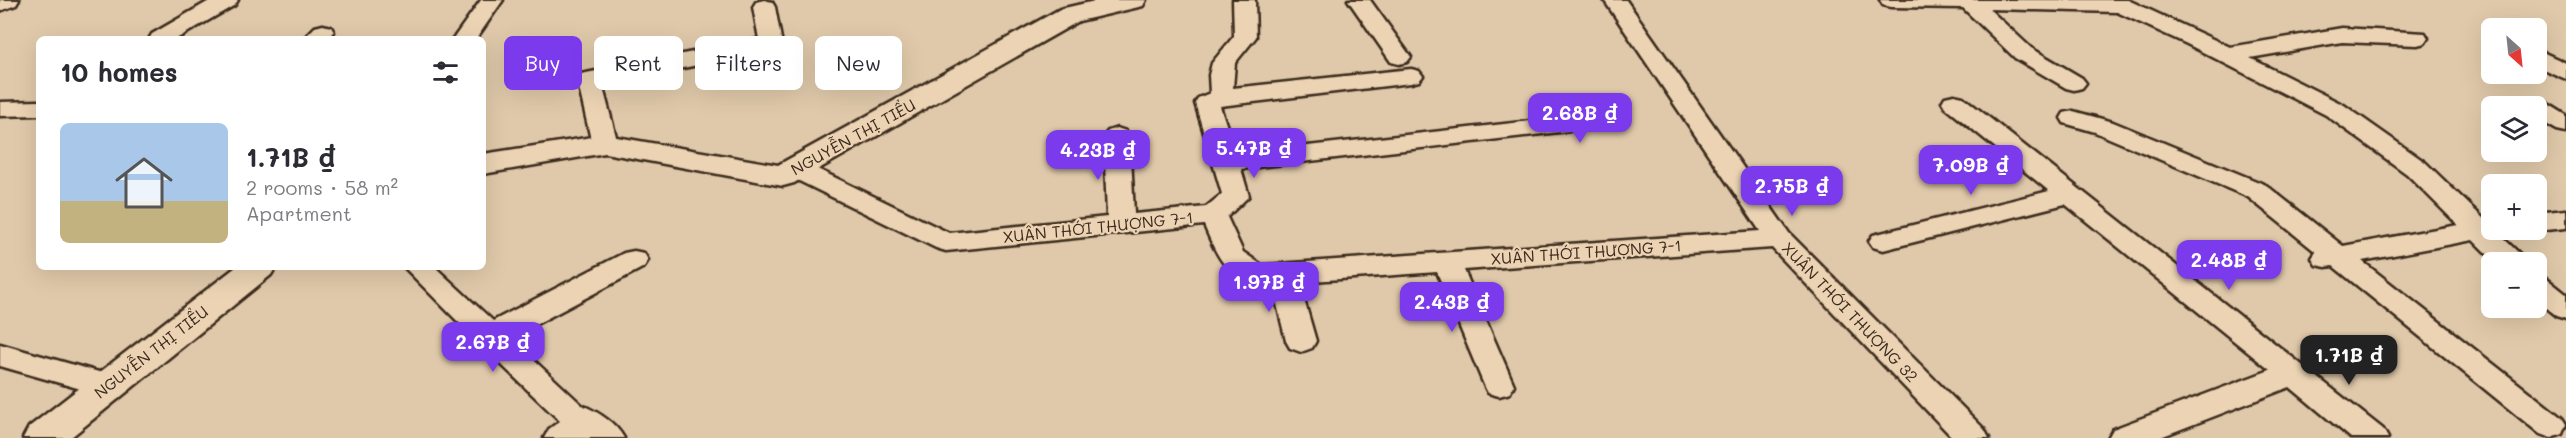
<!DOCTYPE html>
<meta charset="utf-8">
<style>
:root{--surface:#fff;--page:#f7f7f7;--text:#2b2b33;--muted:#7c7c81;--line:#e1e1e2;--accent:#7c3aed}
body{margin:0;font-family:Mali,sans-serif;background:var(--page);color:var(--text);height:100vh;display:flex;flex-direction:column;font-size:22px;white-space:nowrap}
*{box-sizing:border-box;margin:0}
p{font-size:20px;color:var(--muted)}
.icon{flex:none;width:33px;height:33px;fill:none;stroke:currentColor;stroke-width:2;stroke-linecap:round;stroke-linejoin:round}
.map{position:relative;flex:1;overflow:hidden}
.details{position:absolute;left:36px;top:36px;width:450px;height:234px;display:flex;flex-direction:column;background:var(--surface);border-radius:9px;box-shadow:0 6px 24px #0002}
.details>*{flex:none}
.guide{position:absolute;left:504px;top:36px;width:570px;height:54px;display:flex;gap:12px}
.needle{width:39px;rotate:153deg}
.buttons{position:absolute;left:2481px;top:18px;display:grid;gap:12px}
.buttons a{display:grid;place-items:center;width:66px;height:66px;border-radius:9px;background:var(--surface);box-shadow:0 6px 24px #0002;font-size:30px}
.price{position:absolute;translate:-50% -51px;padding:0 14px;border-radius:12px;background:var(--accent);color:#fff;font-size:20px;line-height:39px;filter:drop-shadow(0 2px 3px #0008)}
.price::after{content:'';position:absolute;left:50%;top:36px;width:18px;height:14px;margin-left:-9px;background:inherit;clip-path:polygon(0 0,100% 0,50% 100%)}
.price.active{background:#222;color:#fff}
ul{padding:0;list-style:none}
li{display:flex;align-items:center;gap:18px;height:150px;padding:0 24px}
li+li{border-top:2px solid var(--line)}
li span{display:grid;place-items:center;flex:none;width:168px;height:120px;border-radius:9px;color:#555}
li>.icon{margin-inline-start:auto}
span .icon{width:72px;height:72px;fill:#fffc;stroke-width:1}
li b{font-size:26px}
h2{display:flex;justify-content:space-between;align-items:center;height:72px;padding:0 24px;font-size:26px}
.tag{padding:0 21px;border-radius:9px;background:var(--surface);box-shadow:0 6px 24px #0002;font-size:21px;line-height:54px}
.tag.active{background:var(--accent);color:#fff}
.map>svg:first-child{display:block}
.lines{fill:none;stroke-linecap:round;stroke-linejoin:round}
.street-casing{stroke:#3b2a1e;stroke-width:5}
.secondary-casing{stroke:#3b2a1e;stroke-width:5}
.street{fill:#ebd3b3;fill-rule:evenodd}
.secondary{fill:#ebd3b3;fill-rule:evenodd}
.labels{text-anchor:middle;stroke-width:4.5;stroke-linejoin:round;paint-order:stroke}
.street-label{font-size:16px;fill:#3b2a1e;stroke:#ebd3b3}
</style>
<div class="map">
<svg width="2566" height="438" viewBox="0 0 2566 438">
<rect width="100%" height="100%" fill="#e0c9aa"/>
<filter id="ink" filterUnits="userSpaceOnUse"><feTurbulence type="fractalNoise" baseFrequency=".0167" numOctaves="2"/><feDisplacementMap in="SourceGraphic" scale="12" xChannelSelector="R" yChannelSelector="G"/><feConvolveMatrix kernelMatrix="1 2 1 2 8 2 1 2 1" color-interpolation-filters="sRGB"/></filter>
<g filter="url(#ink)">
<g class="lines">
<g class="street-casing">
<g id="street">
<polygon points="0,0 19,0 16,5 0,11"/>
<polygon points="211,0 238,0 235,5 176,39 149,39 152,34"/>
<polygon points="481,0 503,0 476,39 453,39"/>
<polygon points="764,0 772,2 775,7 782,44 779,49 602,84 618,144 614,149 605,152 596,149 592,144 577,79 581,74 759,39 753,7 756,2"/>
<path d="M1233,0H1255L1256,37L1235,63L1233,88L1411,69L1419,71L1423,76L1419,81L1411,83L1220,106L1236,154L1611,112L1620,114L1623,119L1620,124L1611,126L1241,169L1249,196L1227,217L1243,252L1262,265L1760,231L1604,0H1626L1789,233L1984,429L1989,438H1953L1772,248L1464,270L1514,385L1510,393L1499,396L1488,393L1484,385L1437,272L1299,282L1316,341L1312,348L1301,352L1290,348L1286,341L1272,284C1229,286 1218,258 1204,225L946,251L936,248L787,175L783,169L787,163L796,161L805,163L949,233L1107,217L1104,136L1108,131L1117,128L1126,131L1130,136L1134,214L1206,207L1222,194L1195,103L1198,98L1210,93L1209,75L1212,63L1234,36Z"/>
<polygon points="1348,0 1370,0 1411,57 1407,62 1399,64 1391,62"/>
<polygon points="1880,0 2128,0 2230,47 2342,28 2425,33 2428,38 2425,43 2417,45 2342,42 2250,58 2344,105 2425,162 2485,220 2492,219 2492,230 2505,230 2500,235 2521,255 2525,262 2495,262 2473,240 2362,261 2562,418 2566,424 2562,434 2551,438 2540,434 2333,266 2326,267 2316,265 2312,258 2316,252 2248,197 2095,132 2064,123 2061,118 2064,113 2073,111 2113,122 2266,185 2343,246 2458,225 2407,174 2326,115 2187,44 2117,12 1989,9 2031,48 2082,78 2086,83 2082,88 2074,90 2066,88 2015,58 1963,8 1891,7 1883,5"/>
<polygon points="323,25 331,27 334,32 328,39 303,39 315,27"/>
<polygon points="2536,49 2566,63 2566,79 2536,66"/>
<polygon points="1954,95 1963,97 2383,429 2388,438 2351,438 2290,387 2158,438 2108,438 2113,429 2270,370 2065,204 1883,250 1873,247 1869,241 1873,235 2049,191 1945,107 1942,102 1945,97"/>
<polygon points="2536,100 2545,102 2566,115 2566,132 2557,130 2536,118 2536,106 2524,106 2527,102"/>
<polygon points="39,101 39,115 0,116 0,102"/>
<polygon points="2566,210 2566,228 2536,231 2531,230 2536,230 2536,213"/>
<path d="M634,251L644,253L648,260L644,267L510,338L582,405C598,412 615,422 624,438H544L549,429L560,421L479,343L404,267H435L493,321L624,253Z"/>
<polygon points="2536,275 2546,278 2566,294 2566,319 2556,316 2536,300"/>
<polygon points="0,344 120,378 124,386 120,394 109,397 0,366"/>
</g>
</g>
<g class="secondary-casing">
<g id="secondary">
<polygon points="1099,0 1146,0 1143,6 1079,21 794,183 783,186 605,153 483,174 483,154 605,135 778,165 1060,9"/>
<polygon points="236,267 276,267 271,275 70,438 23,438 29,427"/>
</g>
</g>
<use href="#street" class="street"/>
<use href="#secondary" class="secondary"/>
</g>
</g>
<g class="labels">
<g class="street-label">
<text transform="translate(853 137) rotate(-29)" y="6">NGUYỄN THỊ TIỂU</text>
<text transform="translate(1098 227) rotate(-6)" y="6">XUÂN THỚI THƯỢNG 7-1</text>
<text transform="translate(1586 252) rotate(-4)" y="6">XUÂN THỚI THƯỢNG 7-1</text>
<text transform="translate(1850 312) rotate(46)" y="6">XUÂN THỚI THƯỢNG 32</text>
<text transform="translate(151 352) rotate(-38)" y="6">NGUYỄN THỊ TIỂU</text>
</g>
</g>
</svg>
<div class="buttons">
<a><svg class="needle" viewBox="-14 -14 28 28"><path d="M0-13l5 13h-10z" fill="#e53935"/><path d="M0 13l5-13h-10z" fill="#7c7c81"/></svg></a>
<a><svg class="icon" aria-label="layers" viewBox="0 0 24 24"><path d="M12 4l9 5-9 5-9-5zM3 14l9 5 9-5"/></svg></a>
<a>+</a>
<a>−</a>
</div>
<b class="price" style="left:1580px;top:144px">2.68B ₫</b>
<b class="price" style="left:1254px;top:179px">5.47B ₫</b>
<b class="price" style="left:1098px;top:181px">4.23B ₫</b>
<b class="price" style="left:1971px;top:196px">7.09B ₫</b>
<b class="price" style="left:1792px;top:217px">2.75B ₫</b>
<b class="price" style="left:2229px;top:291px">2.48B ₫</b>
<b class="price" style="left:1269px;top:313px">1.97B ₫</b>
<b class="price" style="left:1452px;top:333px">2.43B ₫</b>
<b class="price" style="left:493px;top:373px">2.67B ₫</b>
<b class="price active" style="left:2349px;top:386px">1.71B ₫</b>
<div class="guide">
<a class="tag active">Buy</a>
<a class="tag">Rent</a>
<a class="tag">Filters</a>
<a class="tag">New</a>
</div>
<section class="details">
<h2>10 homes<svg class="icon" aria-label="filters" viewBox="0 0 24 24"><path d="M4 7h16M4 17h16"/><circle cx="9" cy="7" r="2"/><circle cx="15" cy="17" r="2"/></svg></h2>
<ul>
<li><span style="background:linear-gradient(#a9c7e8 65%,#c2b280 0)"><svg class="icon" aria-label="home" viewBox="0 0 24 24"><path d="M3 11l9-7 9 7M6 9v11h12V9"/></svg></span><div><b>1.71B ₫</b><p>2 rooms · 58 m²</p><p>Apartment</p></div></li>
</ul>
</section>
</div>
